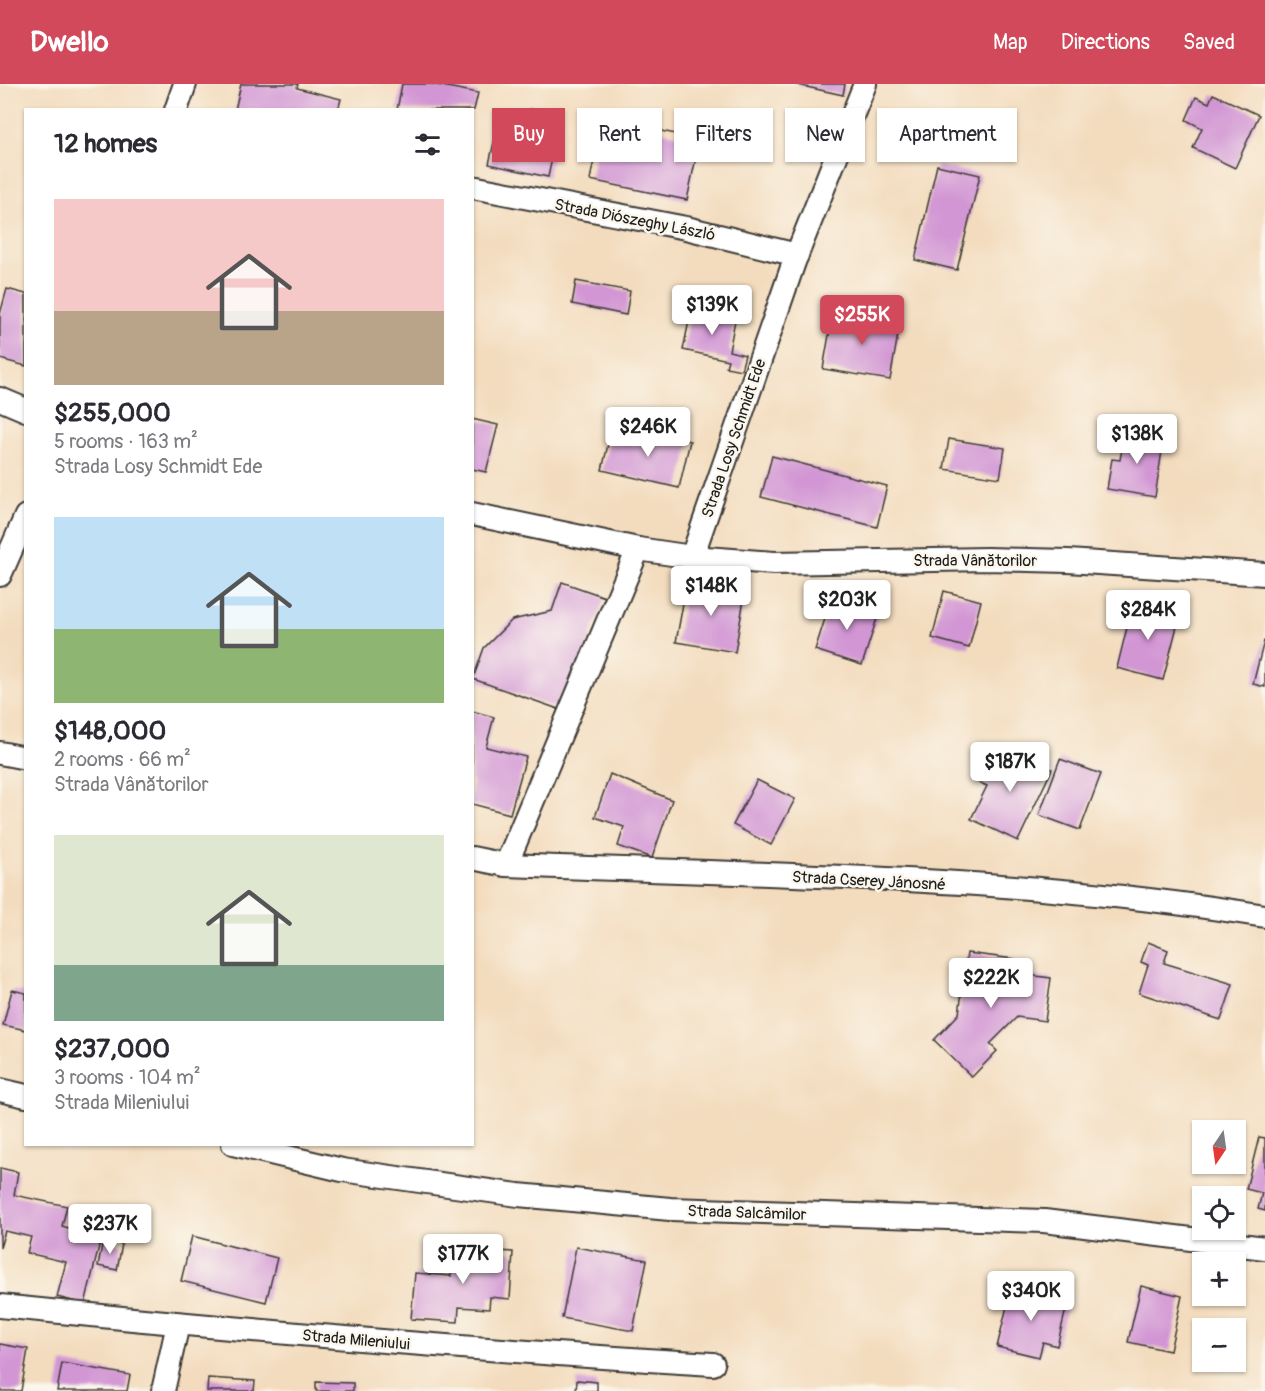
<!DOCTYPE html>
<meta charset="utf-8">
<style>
:root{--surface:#fff;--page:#f7f7f7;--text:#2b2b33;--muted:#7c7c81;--accent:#d1495b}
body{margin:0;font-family:Pangolin,sans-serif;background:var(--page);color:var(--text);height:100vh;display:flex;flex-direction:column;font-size:22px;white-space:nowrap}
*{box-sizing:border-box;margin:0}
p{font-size:20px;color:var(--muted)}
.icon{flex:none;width:33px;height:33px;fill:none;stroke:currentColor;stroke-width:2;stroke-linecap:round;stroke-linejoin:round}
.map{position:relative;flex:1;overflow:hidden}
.sheet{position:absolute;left:24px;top:24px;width:450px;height:1038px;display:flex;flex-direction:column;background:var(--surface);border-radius:0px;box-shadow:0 2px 4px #0004}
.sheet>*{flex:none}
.guide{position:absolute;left:492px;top:24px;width:570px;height:54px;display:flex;gap:12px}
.needle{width:39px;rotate:193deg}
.tools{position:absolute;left:1192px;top:1036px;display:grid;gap:12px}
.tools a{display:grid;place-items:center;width:54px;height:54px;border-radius:0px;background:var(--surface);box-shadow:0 2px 4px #0004;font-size:30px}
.price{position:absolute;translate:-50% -51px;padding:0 14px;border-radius:6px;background:#fff;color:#222;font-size:20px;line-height:39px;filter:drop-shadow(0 2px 3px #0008)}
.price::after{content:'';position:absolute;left:50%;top:36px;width:18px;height:14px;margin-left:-9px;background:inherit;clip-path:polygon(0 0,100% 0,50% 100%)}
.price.selected{background:var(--accent);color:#fff}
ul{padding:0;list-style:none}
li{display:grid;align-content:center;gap:12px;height:318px;padding:0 30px}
li span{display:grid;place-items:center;height:186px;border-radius:0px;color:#555}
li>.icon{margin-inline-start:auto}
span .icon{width:108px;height:108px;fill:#fffc;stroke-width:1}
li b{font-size:26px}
h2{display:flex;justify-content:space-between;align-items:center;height:72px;padding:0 30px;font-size:26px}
.chip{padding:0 21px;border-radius:0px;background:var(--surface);box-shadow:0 2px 4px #0004;font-size:21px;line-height:54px}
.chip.selected{background:var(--accent);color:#fff}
header{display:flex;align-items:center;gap:36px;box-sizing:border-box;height:84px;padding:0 30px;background:var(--accent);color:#fff}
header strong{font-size:28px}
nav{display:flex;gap:33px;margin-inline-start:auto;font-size:21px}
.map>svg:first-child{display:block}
.building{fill:#d296d4}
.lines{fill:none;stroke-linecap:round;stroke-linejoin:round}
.street-casing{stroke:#3c3934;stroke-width:26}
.street{stroke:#fff;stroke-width:22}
.labels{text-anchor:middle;stroke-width:5;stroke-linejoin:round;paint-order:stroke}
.street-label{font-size:16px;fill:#1c1c1c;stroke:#fbf7ec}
</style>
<header>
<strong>Dwello</strong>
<nav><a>Map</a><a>Directions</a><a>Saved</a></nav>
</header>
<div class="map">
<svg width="1265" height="1307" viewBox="0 0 1265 1307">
<rect width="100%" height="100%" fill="#fbf7ec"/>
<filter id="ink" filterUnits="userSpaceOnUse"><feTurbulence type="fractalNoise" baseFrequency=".0167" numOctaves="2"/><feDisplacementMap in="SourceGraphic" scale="12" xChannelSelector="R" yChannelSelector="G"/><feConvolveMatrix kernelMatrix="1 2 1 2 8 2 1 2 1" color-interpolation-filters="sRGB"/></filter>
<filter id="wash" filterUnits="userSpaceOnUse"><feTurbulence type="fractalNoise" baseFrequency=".008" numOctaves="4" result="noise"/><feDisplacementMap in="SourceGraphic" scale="24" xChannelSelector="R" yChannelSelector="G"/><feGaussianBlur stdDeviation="1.35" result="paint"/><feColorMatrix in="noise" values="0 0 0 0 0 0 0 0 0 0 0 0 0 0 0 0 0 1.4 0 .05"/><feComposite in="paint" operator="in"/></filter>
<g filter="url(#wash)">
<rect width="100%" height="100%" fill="#f3dcbe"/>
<g id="blocks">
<g class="building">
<polygon points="241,0 298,0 297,4 341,15 338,26 235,26"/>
<polygon points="402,0 432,0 478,9 474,26 397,26"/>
<polygon points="793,0 845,0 843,11"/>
<polygon points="1213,10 1259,31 1235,84 1193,64 1202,44 1186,36 1196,13 1209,19"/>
<polygon points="530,25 561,32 548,93 489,80 500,32 527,38"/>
<polygon points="613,37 700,55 687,116 590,96 600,46 611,48"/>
<polygon points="937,81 980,91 957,186 915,176"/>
<polygon points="576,197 630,207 626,231 572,220"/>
<polygon points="7,205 26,210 26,282 0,275 0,230"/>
<polygon points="692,222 736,231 729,267 745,271 741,286 726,283 728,276 683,266"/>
<polygon points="833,228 900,239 890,296 823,285"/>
<polygon points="472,335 498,341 486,388 472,385"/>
<polygon points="638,345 690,357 679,404 602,386 610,352 635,358"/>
<polygon points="1125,348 1164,353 1155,413 1107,405 1112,375 1120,376"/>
<polygon points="949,355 1005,364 1000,394 944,385"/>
<polygon points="772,372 887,402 877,443 761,413"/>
<polygon points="562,498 605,513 564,627 473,595 484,564 512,536 552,527"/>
<polygon points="687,498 745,509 735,568 676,558"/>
<polygon points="944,507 981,517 969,564 932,554"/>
<polygon points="832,513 879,528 862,581 815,566"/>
<polygon points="1133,519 1180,531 1163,596 1117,584"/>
<polygon points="1264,557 1265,557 1265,603 1253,600"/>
<polygon points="472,627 494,633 486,663 526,673 510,730 472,720"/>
<polygon points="1006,663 1052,685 1018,757 971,735 987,702 973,696 981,680 995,687"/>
<polygon points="1060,675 1101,690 1080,746 1039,731"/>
<polygon points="610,690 672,716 652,774 618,762 624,743 595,733"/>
<polygon points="757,696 795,715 771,761 733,741"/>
<polygon points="1148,858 1168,866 1164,879 1233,900 1221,936 1139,909 1148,881 1141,878"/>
<polygon points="967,869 1014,875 1012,889 1051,894 1045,937 1017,933 990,960 997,967 972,993 934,956 959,930"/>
<polygon points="12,906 26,909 26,946 3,941"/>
<polygon points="1259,1053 1265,1054 1265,1127 1258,1125 1262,1109 1246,1105"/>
<polygon points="0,1084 18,1088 14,1111 67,1122 62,1142 101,1154 85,1220 57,1213 66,1178 27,1169 31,1153 5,1147 0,1164"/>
<polygon points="192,1152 277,1174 266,1218 181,1197"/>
<polygon points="103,1156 122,1160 117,1186 98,1182"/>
<polygon points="576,1163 647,1176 633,1247 562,1234"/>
<polygon points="453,1164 513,1168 510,1215 490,1213 489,1225 459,1223 458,1238 411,1235 415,1189 451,1192"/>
<polygon points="1012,1202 1059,1213 1056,1223 1066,1225 1057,1262 1043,1258 1039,1273 997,1263"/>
<polygon points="1141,1202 1182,1212 1170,1267 1128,1258"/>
<polygon points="0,1260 28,1265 21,1307 0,1307"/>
<polygon points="62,1279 130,1291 127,1307 57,1307"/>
<polygon points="208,1294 255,1297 254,1307 207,1307"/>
<polygon points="577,1296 597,1298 597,1307 576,1307"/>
<polygon points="316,1298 353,1299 353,1307 316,1307"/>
</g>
</g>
</g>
<g filter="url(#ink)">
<use href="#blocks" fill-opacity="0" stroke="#3c3934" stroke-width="1.5"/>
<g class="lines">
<g class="street-casing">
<g id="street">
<polyline points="176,26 185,0"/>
<polyline points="472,103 686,144 797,171"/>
<polyline points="0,315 26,326"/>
<polyline points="472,430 638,465 692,473 774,479 987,475 1068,477 1265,490"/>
<polyline points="692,473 794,178 865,0"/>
<polyline points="0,491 26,432"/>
<polyline points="0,669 26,674"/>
<path d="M472,774L506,781C759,791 1015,791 1265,832"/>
<polyline points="506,781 638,465"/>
<polyline points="0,1006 26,1012"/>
<polyline points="233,1060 342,1086 518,1111 670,1125 1044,1137 1265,1164"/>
<path d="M0,1222C237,1246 475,1266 713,1280"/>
<polyline points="163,1307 178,1240"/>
</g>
</g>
<use href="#street" class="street"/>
</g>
</g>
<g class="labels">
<g class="street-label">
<text transform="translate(635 135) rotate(11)" y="6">Strada Diószeghy László</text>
<text transform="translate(733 354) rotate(-71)" y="6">Strada Losy Schmidt Ede</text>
<text x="975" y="482">Strada Vânătorilor</text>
<text transform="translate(869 796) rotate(3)" y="6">Strada Cserey Jánosné</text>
<text transform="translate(747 1128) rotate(2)" y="6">Strada Salcâmilor</text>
<text transform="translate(356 1255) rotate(5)" y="6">Strada Mileniului</text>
</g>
</g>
</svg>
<div class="tools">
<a><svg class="needle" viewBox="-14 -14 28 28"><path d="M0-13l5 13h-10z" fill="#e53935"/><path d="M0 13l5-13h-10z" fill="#7c7c81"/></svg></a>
<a><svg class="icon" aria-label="locate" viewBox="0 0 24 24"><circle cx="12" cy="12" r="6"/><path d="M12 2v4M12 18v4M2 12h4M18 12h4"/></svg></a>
<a>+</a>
<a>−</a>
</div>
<b class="price" style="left:712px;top:252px">$139K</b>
<b class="price selected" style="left:862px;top:262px">$255K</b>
<b class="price" style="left:648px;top:374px">$246K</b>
<b class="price" style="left:1137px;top:381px">$138K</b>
<b class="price" style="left:711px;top:533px">$148K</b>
<b class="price" style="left:847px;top:547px">$203K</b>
<b class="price" style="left:1148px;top:557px">$284K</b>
<b class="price" style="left:1010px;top:709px">$187K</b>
<b class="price" style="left:991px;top:925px">$222K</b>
<b class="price" style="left:110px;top:1171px">$237K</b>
<b class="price" style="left:463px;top:1201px">$177K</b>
<b class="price" style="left:1031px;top:1238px">$340K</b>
<div class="guide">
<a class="chip selected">Buy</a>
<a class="chip">Rent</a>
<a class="chip">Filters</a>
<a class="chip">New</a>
<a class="chip">Apartment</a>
</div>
<section class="sheet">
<h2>12 homes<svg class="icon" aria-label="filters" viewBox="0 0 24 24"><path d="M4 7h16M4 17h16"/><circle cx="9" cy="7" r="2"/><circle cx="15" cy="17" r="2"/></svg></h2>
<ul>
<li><span style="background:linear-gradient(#f6c9c9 60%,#b9a48a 0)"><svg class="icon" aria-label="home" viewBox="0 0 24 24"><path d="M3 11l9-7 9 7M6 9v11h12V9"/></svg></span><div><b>$255,000</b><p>5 rooms · 163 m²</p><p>Strada Losy Schmidt Ede</p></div></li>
<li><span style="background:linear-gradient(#bfe0f5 60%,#8fb573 0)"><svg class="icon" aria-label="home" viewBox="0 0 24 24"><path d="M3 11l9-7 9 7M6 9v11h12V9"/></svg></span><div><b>$148,000</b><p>2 rooms · 66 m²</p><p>Strada Vânătorilor</p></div></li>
<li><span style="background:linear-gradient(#dfe7d0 70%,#7fa58c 0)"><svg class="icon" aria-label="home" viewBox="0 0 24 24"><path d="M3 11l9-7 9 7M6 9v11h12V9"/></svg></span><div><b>$237,000</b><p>3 rooms · 104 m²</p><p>Strada Mileniului</p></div></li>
</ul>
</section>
</div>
